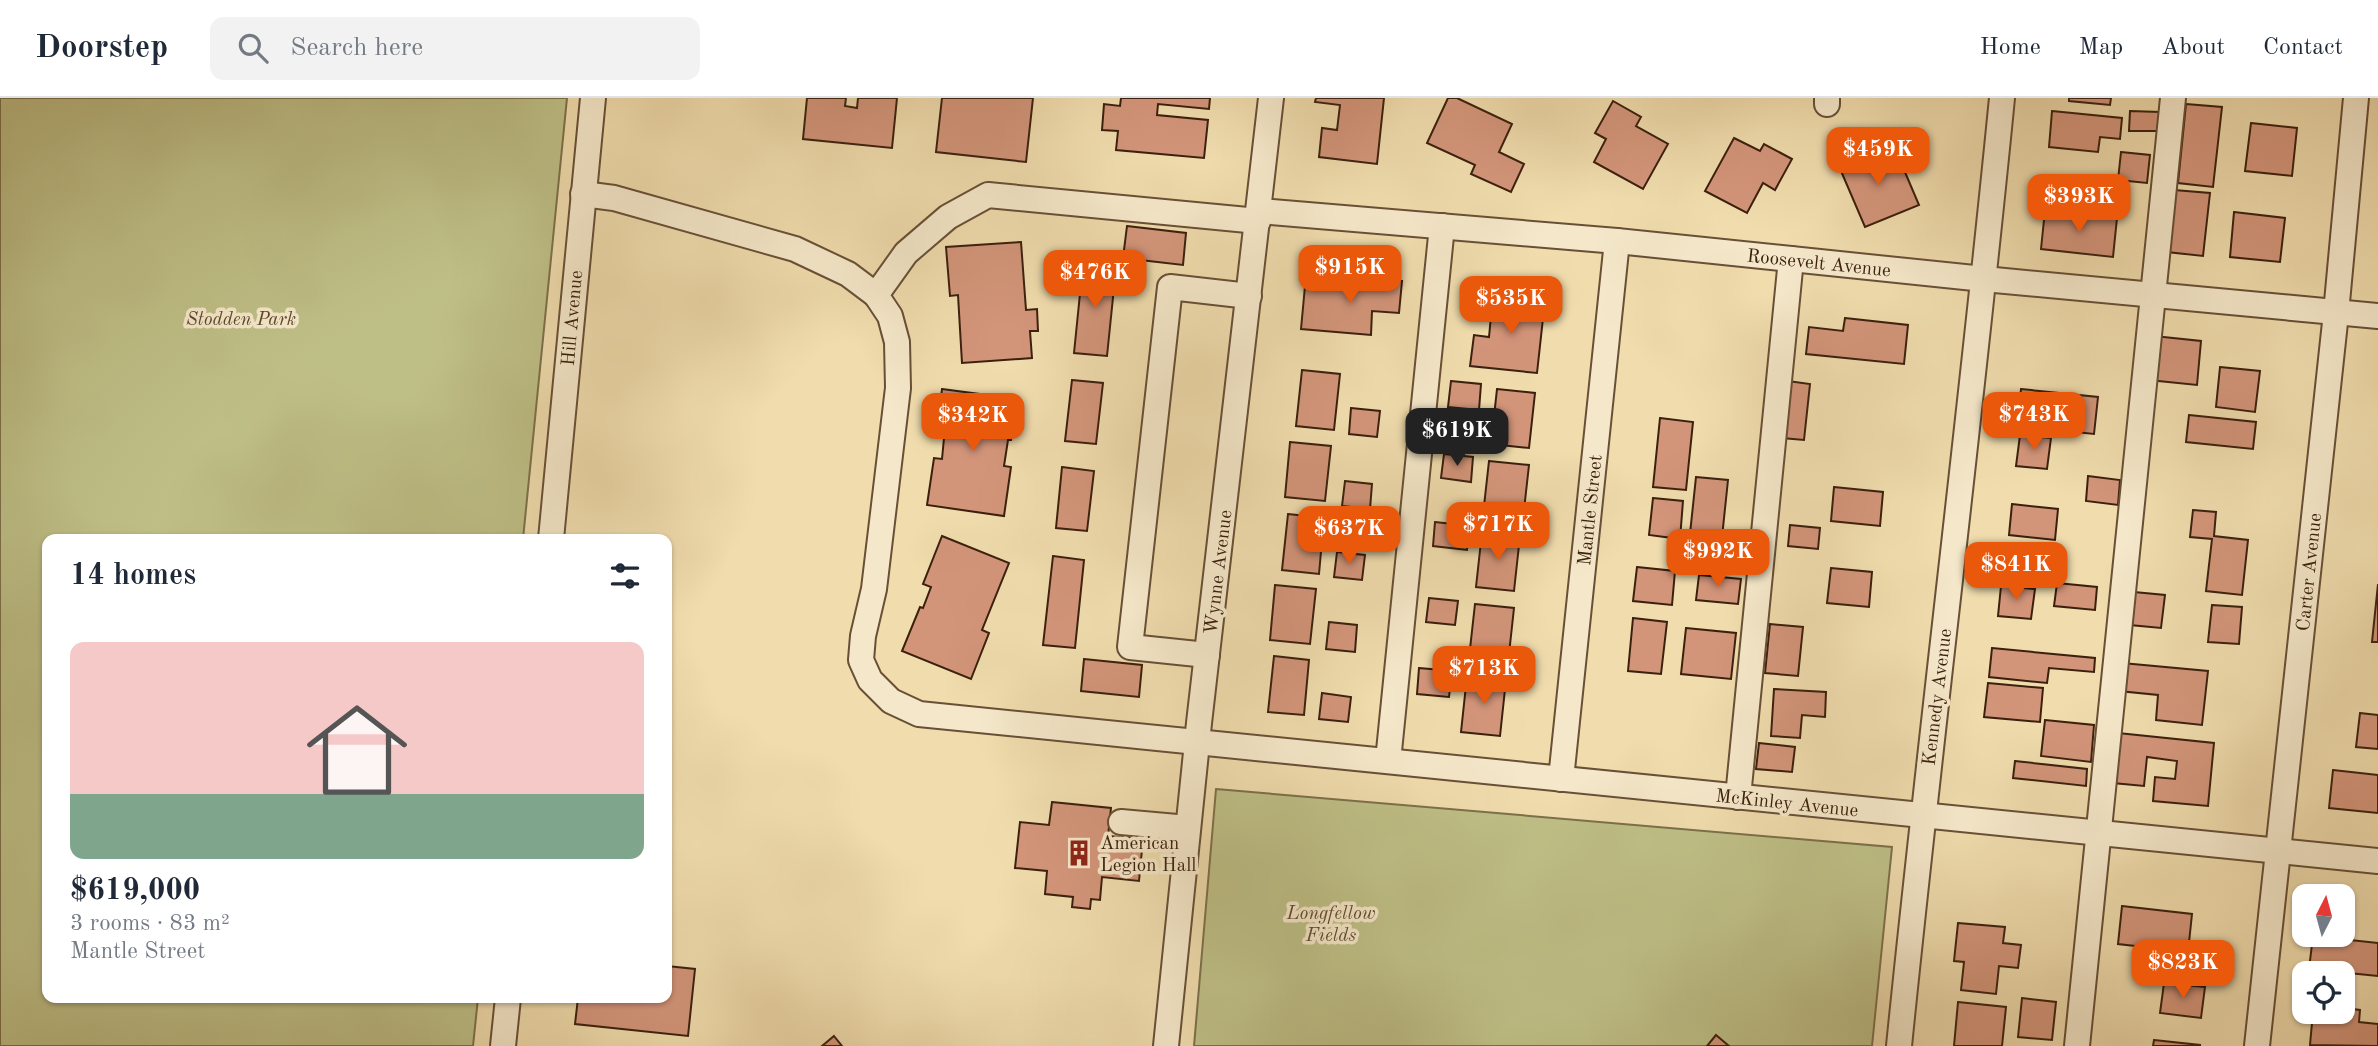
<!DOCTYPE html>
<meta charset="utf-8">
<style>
:root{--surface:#fff;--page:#f2f2f3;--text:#1f2937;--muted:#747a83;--line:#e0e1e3;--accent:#ea580c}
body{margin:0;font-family:"Old Standard TT",serif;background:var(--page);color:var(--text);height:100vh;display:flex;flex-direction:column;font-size:26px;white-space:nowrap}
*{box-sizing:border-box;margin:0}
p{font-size:23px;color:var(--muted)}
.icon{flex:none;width:38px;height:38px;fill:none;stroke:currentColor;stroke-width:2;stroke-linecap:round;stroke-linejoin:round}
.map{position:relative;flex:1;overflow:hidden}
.sheet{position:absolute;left:42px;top:436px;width:630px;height:469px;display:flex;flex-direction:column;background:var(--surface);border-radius:14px;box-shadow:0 2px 5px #0004}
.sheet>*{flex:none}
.needle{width:46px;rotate:6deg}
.buttons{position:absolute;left:2292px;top:786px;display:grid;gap:14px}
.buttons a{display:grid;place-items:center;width:63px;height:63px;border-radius:14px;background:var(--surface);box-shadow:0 2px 5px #0004;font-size:35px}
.price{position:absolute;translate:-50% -60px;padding:0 16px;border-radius:14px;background:var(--accent);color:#fff;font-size:23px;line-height:46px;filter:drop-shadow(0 2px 4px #0008)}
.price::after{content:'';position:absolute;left:50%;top:42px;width:21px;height:16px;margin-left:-10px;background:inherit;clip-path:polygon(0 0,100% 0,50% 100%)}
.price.active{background:#222;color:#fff}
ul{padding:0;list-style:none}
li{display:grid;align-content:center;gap:14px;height:371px;padding:0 28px}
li+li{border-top:2px solid var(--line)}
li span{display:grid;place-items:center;height:217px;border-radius:14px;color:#555}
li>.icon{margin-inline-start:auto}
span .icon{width:126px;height:126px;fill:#fffc;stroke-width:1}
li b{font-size:30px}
h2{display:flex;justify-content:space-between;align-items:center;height:84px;padding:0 28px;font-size:30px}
header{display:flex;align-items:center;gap:42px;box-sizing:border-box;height:98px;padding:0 35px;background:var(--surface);border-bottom:2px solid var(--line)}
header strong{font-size:33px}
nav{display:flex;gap:38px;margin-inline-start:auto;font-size:24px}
.search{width:490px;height:63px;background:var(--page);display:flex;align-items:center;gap:18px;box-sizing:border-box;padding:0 24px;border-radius:14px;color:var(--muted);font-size:26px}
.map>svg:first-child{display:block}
.green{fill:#bebf86;stroke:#7c704a;stroke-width:2}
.building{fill:#d3957a;stroke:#3b200e;stroke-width:2}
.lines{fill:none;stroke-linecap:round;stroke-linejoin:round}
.minor-casing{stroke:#684f36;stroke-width:28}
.minor{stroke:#f5e8ca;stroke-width:24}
.labels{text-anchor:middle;stroke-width:7;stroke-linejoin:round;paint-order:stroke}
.street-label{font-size:19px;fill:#3b200e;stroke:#f5e8ca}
.park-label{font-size:19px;font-style:italic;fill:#5c482c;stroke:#f5e8ca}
.poi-label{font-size:19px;fill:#3b200e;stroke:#f5e8ca;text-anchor:start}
</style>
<header>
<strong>Doorstep</strong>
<div class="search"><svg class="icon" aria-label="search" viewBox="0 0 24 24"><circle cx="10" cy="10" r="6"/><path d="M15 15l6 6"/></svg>Search here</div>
<nav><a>Home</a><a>Map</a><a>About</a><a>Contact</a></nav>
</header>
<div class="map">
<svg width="2378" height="948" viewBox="0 0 2378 948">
<rect width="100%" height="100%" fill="#f0dcad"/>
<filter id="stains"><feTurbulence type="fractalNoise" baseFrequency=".00286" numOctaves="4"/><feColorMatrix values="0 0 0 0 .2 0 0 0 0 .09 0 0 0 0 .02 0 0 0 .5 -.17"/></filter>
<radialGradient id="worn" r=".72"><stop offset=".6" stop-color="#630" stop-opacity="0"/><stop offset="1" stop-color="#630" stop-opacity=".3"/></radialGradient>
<g class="green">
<polygon points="0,0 567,0 523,441 47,441 47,900 478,900 473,948 0,948"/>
<polygon points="1216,691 1892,749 1872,948 1194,948"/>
</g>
<g class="building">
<polygon points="807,0 846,0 845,8 857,10 858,0 897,0 892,50 803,41"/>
<polygon points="942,0 1033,0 1026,64 936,54"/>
<polygon points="1121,0 1210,0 1209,11 1158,6 1157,17 1208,22 1204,60 1116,52 1118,33 1102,32 1104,6 1120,8"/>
<polygon points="1316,0 1384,0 1377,66 1319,59 1322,30 1337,32 1340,7 1315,4"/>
<polygon points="1448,0 1457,0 1512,26 1499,54 1524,66 1511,94 1471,76 1475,67 1427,45"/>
<polygon points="2069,0 2111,0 2110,7 2069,3"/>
<polygon points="1613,3 1641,19 1636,28 1668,46 1643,91 1594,64 1606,41 1595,35"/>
<polygon points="2186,6 2222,9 2213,89 2178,85"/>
<polygon points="2052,13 2122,20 2120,41 2100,39 2098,54 2049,49"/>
<polygon points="2130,13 2160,14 2159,33 2129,33"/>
<polygon points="2251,25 2297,30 2292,78 2245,73"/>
<polygon points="1734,40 1760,53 1764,46 1792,61 1775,92 1763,85 1747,115 1705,93"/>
<polygon points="1896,53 1919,107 1865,129 1838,66 1866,54 1870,64"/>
<polygon points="2121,54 2150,57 2147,85 2118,82"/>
<polygon points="2080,81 2117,85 2114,116 2077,112"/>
<polygon points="2174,92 2210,95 2203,158 2167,154"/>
<polygon points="2045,112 2117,120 2113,159 2041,151"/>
<polygon points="2234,114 2285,120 2280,164 2230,159"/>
<polygon points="1127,128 1186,135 1183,167 1123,160"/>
<polygon points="1021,144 1026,212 1037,211 1038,233 1030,233 1032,260 962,265 958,197 950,198 946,149"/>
<polygon points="1083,166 1116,170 1107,258 1074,255"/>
<polygon points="1346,178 1402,183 1399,215 1372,213 1371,237 1301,231 1305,188 1345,192"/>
<polygon points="1493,197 1545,202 1537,275 1470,268 1474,237 1489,239"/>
<polygon points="1845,220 1908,227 1904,266 1806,256 1809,229 1843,233"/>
<polygon points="2154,238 2201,243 2197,287 2149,282"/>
<polygon points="2220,269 2260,273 2255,314 2216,309"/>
<polygon points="1302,272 1340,276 1334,332 1296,328"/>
<polygon points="1072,282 1103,285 1096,346 1065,343"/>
<polygon points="1451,283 1481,286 1479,312 1448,309"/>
<polygon points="1788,283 1810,286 1804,342 1782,340"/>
<polygon points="942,291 1017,301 1011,342 1008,342 1004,368 1011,369 1004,418 927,407 934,360 942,361 944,340 936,339"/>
<polygon points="1497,291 1535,295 1529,350 1491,346"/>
<polygon points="2021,291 2098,299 2094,336 2017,328"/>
<polygon points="1351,310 1380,313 1377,339 1349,336"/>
<polygon points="2189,317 2256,324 2253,351 2186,344"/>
<polygon points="1660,320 1693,324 1686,392 1653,389"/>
<polygon points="2020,337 2051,340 2047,371 2016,368"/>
<polygon points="1290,344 1331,348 1325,403 1285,399"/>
<polygon points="1444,356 1473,359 1471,384 1441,380"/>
<polygon points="1489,363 1529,367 1523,421 1483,417"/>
<polygon points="1062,369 1094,373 1087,433 1056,430"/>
<polygon points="2088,378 2120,382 2118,407 2086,403"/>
<polygon points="1696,379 1728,382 1719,468 1687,464"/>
<polygon points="1345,383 1372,386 1370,411 1342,408"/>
<polygon points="1834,389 1883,394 1880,428 1831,423"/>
<polygon points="1653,400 1683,403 1680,441 1649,437"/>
<polygon points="2012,406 2058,411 2055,442 2009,437"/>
<polygon points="2193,412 2216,414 2214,438 2248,442 2242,497 2206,493 2212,441 2190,439"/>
<polygon points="1288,416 1324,420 1319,476 1282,472"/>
<polygon points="1435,424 1470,428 1467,452 1433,448"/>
<polygon points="1790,427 1820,430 1818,451 1788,448"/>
<polygon points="1482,434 1520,438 1514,493 1476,489"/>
<polygon points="942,438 1009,465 982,532 989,535 971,581 902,553 920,509 923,510 931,489 923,486"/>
<polygon points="1337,454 1365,457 1362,482 1334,479"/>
<polygon points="1053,458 1084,462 1075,550 1043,547"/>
<polygon points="1637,469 1675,473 1672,507 1633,503"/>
<polygon points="1831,470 1872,474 1869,509 1827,505"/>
<polygon points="1699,477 1741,481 1738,506 1696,502"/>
<polygon points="2057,485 2097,489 2095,512 2054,508"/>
<polygon points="2378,486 2378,544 2372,544"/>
<polygon points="1275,487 1316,491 1310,546 1270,542"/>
<polygon points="2001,488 2035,491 2031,521 1998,518"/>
<polygon points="2134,494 2165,497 2161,530 2130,527"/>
<polygon points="1429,500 1458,503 1455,527 1426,524"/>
<polygon points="1475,506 1514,510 1508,565 1469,560"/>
<polygon points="2212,507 2242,509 2239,546 2208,544"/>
<polygon points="1633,520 1667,524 1661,576 1628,573"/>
<polygon points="1329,524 1357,527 1355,554 1326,551"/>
<polygon points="1770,526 1803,529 1798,578 1765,575"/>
<polygon points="1686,530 1736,535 1731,581 1681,576"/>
<polygon points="1992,550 2095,560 2094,574 2049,570 2047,585 1989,579"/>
<polygon points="1274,558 1309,562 1304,617 1268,614"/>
<polygon points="1084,561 1142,567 1139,599 1081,593"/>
<polygon points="2122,565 2208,573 2202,627 2156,622 2158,597 2119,593"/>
<polygon points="1419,570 1452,573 1449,599 1417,596"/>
<polygon points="1467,578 1506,582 1500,638 1461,634"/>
<polygon points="1988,585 2043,590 2040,624 1984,619"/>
<polygon points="1774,591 1826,594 1825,619 1802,617 1800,640 1771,638"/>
<polygon points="1322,595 1351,599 1348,624 1319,621"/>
<polygon points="2360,615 2378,617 2378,651 2356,649"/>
<polygon points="2045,622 2094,627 2091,664 2041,658"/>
<polygon points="2118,635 2214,645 2208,708 2153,703 2155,679 2175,681 2177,663 2147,659 2144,688 2113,685"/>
<polygon points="1759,645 1795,649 1792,674 1756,671"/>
<polygon points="2015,663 2087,671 2086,688 2013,680"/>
<polygon points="2333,672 2378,677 2378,715 2329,710"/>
<polygon points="1052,704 1111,710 1108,738 1143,741 1139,783 1102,779 1100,802 1091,801 1090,811 1072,809 1073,799 1045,796 1047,773 1015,770 1020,724 1049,727"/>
<polygon points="2122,808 2192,816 2188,854 2118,846"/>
<polygon points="1958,825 2005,829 2003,845 2021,847 2018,870 1999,868 1996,896 1961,892 1964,864 1954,863"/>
<polygon points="2313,838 2378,845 2378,878 2309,871"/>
<polygon points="667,868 695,871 688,938 575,926 578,900 667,900"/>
<polygon points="2164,885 2205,889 2201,920 2160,915"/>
<polygon points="2022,900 2056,904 2052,942 2018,939"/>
<polygon points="1958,904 2006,909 2002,948 1954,948"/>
<polygon points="2343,910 2360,912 2359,924 2378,926 2378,948 2310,947 2313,914 2343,914"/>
<polygon points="1716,937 1729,948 1707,948"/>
<polygon points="834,938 842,948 822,948"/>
<polygon points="2154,942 2200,947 2200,948 2153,948"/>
</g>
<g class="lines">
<g class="minor-casing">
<g id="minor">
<polyline points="1827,6 1827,0"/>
<polyline points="583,96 614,100 795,151 848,176 876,197"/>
<polyline points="1260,113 1617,143 1984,181 2378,218"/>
<polyline points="1258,123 988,97 948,119 906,155 876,197 890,218 897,244 898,290 874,491 863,538 861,562 870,582 891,603 919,616 2378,763"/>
<polyline points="551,441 593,0"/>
<polyline points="1207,557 1130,549 1170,189 1249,198"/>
<polyline points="1388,663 1442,128"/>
<polyline points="1561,681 1617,143"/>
<polyline points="1738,699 1791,161"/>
<polyline points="1121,724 1188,730"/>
<polyline points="503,948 508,900"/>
<polyline points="1166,948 1199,625 1271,0"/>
<path d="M1899,948C1931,632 1971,316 2002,0"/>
<polyline points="2077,948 2173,0"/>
<polyline points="2257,948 2336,215 2356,0"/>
</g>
</g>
<use href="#minor" class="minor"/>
</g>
<defs>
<g id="building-bare" transform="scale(2.1)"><path d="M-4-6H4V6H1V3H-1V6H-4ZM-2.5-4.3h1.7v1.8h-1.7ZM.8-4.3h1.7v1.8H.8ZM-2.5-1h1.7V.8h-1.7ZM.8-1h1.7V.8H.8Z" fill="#8f2418" stroke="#f5e8ca" stroke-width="2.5" paint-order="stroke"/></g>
</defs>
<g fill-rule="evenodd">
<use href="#building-bare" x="1079" y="755"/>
</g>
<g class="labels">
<g class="street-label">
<text transform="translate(1819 164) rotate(6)" y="7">Roosevelt Avenue</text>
<text transform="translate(571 220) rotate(-85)" y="7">Hill Avenue</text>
<text transform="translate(1589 412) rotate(-84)" y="7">Mantle Street</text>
<text transform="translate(1217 474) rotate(-83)" y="7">Wynne Avenue</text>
<text transform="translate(2308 474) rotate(-84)" y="7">Carter Avenue</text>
<text transform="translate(1936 599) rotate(-83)" y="7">Kennedy Avenue</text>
<text transform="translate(1787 704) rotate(6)" y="7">McKinley Avenue</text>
</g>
<g class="park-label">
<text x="241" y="227">Stodden Park</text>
<text x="1331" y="821">Longfellow<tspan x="1331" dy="22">Fields</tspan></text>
</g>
<g class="poi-label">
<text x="1100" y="751">American<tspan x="1100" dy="22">Legion Hall</tspan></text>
</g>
</g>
<rect width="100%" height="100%" filter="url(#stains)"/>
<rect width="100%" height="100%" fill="url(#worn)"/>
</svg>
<div class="buttons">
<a><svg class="needle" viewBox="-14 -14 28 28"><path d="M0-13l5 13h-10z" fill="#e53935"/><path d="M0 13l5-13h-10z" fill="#747a83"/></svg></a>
<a><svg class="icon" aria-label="locate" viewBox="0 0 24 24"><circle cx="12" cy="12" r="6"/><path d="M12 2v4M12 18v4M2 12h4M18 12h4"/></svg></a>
</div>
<b class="price" style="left:1878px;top:89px">$459K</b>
<b class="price" style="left:2079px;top:136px">$393K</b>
<b class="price" style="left:1350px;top:207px">$915K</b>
<b class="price" style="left:1095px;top:212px">$476K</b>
<b class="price" style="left:1511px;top:238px">$535K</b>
<b class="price" style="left:2034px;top:354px">$743K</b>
<b class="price" style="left:973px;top:355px">$342K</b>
<b class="price active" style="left:1457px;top:370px">$619K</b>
<b class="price" style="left:1498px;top:464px">$717K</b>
<b class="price" style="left:1349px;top:468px">$637K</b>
<b class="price" style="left:1718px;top:491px">$992K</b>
<b class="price" style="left:2016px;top:504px">$841K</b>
<b class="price" style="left:1484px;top:608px">$713K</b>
<b class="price" style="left:2183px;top:902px">$823K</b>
<section class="sheet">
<h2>14 homes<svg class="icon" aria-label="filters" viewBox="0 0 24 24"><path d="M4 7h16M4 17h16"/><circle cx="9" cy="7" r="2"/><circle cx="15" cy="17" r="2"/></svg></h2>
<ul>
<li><span style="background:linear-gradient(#f6c9c9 70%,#7fa58c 0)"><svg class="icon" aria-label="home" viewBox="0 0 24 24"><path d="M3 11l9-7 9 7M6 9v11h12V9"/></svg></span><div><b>$619,000</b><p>3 rooms · 83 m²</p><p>Mantle Street</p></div></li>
</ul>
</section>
</div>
